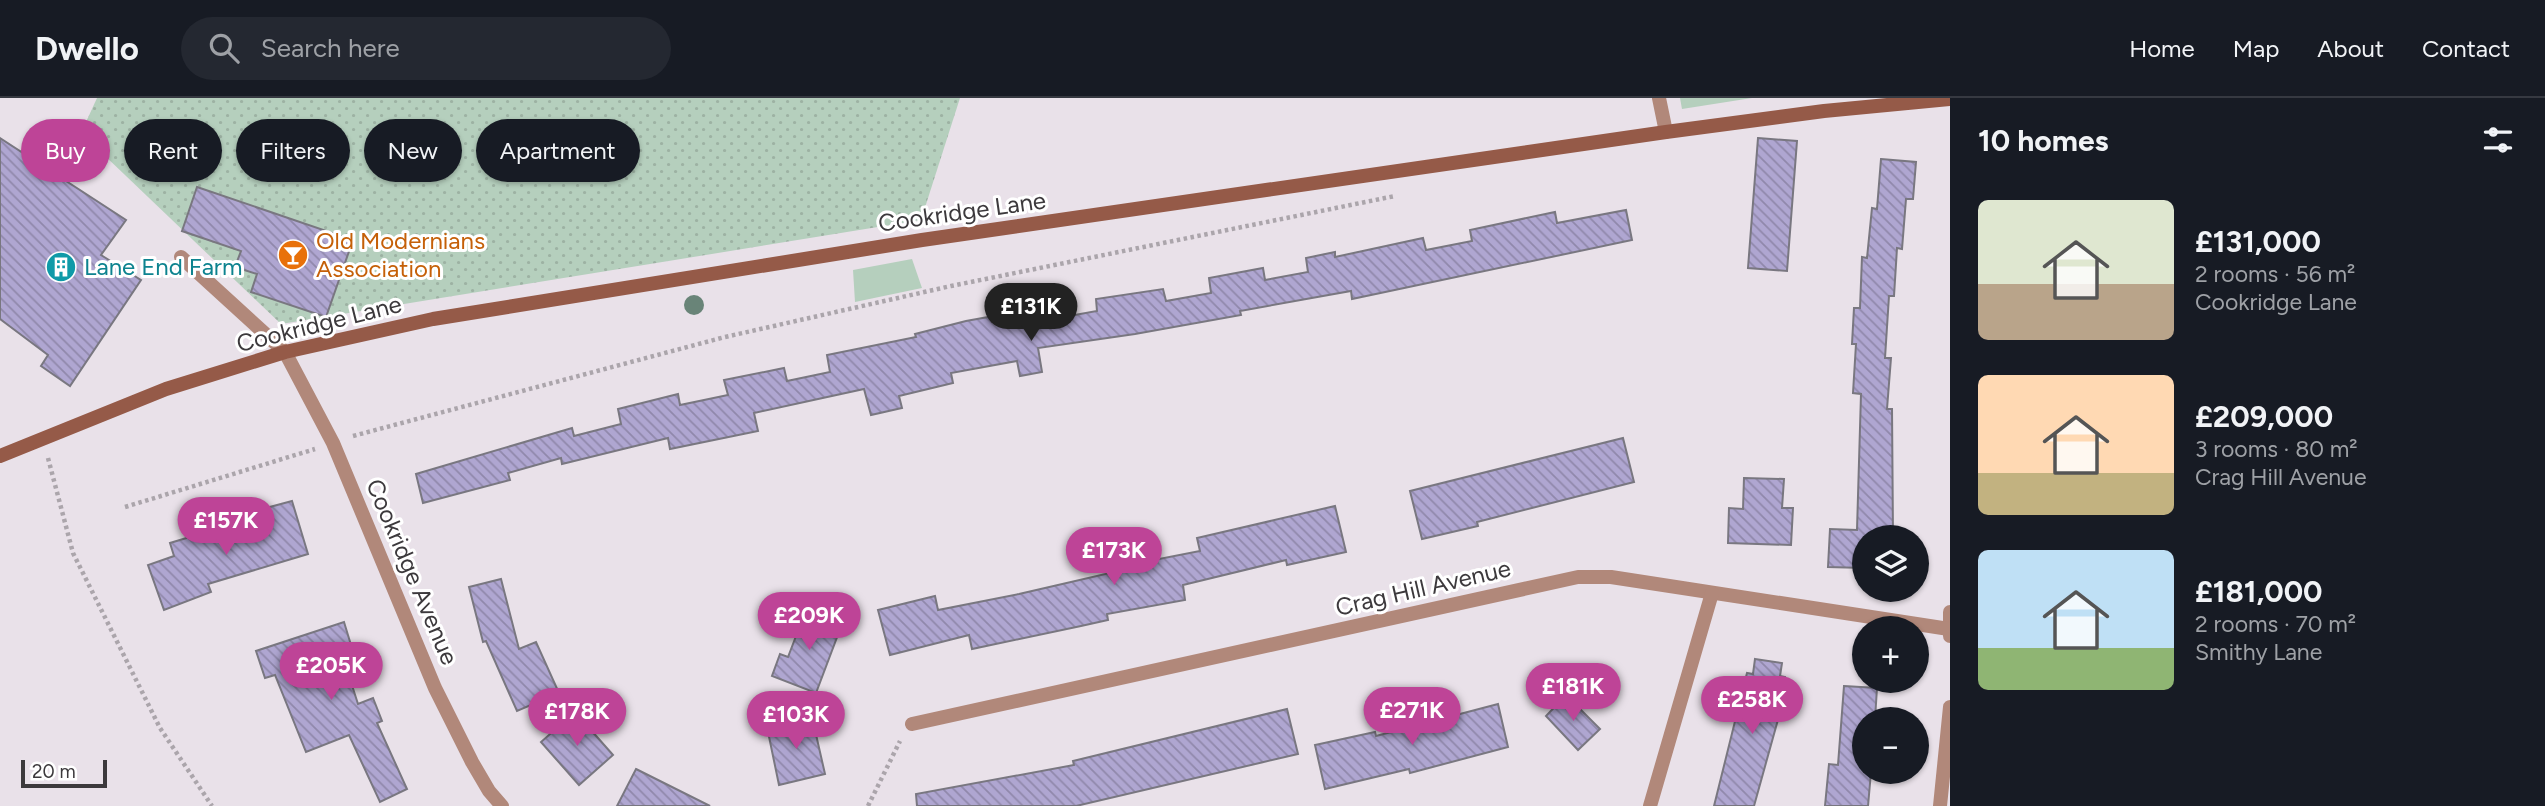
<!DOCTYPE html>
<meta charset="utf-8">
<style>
:root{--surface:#171b24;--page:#242831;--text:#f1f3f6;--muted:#9ea1a6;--line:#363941;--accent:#be4497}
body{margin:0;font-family:Figtree,sans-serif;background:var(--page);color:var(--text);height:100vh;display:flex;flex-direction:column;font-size:26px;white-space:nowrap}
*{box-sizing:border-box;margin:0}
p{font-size:23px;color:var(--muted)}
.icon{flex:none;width:38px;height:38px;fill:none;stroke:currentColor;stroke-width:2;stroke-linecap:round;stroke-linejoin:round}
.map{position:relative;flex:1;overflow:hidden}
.drawer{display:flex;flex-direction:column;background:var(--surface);width:595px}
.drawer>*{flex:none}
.top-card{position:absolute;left:21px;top:21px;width:665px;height:63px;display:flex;gap:14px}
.fabs{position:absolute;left:1852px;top:427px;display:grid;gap:14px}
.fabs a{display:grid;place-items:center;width:77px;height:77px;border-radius:50%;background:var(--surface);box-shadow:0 2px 5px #0004;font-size:35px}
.scale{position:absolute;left:21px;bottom:18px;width:86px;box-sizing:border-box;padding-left:7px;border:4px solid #3c393c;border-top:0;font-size:19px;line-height:24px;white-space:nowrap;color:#3c393c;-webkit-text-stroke:5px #fff;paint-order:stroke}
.price{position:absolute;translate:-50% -60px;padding:0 16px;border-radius:24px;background:var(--accent);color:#fff;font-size:23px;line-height:46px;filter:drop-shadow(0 2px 4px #0008)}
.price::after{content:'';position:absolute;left:50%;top:42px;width:21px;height:16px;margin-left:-10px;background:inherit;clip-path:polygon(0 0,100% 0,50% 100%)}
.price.current{background:#222;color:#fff}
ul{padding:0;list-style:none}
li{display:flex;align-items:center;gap:21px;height:175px;padding:0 28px}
li span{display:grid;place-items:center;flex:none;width:196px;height:140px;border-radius:10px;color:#555}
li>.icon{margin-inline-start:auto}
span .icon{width:84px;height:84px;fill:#fffc;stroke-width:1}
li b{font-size:30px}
h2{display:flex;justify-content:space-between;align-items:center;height:84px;padding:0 28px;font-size:30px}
.pill{padding:0 24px;border-radius:32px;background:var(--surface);box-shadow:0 2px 5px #0004;font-size:24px;line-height:63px}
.pill.current{background:var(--accent);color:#fff}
header{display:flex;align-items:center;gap:42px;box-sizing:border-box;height:98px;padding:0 35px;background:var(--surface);border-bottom:2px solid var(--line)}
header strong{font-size:33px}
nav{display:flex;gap:38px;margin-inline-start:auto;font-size:24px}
.search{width:490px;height:63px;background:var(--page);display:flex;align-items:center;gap:18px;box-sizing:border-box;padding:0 24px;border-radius:38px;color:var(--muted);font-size:26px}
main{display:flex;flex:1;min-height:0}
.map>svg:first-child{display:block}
.grass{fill:#b5cfbd}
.park{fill:url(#park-dots)}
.building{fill:url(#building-back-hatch);stroke:#797780;stroke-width:2}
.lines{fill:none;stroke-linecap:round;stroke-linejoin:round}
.path{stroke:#aba5ab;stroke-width:4.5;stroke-dasharray:3.5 3.5;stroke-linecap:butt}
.lane{stroke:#b1887a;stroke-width:14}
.street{stroke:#b1887a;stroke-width:14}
.secondary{stroke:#955a48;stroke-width:14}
.tree{fill:#698478}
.labels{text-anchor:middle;stroke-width:6;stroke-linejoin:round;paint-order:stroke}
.street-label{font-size:24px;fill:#3c393c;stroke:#fff}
.food-label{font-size:24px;fill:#c56008;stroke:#fff;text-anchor:start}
.culture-label{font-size:24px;fill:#0d838f;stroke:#fff;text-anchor:start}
</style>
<header>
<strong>Dwello</strong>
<div class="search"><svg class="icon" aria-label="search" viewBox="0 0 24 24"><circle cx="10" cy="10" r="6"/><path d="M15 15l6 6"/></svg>Search here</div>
<nav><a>Home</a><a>Map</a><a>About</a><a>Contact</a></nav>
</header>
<main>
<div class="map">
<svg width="1950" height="708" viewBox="0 0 1950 708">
<defs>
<pattern id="park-dots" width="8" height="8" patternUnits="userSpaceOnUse" patternTransform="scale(1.75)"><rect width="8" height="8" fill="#b5cfbd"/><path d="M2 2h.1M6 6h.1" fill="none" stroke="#9db2a3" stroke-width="1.8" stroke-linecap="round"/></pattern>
<pattern id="building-back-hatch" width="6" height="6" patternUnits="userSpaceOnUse" patternTransform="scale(1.75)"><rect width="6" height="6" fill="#afa6d1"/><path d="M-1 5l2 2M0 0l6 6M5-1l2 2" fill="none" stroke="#9088ab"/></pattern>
</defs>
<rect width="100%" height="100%" fill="#e9e1e9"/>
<g class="grass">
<polygon points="1680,0 1752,0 1682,11"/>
<polygon points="912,161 922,190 855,204 853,172"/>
</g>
<polygon class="park" points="97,0 960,0 921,122 281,226 81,35"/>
<g class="building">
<polygon points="0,40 126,122 101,157 141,182 70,288 41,268 48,257 0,221"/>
<polygon points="1758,40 1797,43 1787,173 1748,170"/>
<polygon points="1881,61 1916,64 1913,101 1906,101 1902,151 1897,150 1894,198 1889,198 1885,260 1891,260 1887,311 1892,311 1893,439 1864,439 1864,470 1828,469 1830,431 1857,432 1861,296 1853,295 1856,246 1852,246 1854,210 1860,210 1862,159 1867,160 1872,110 1877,111"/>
<polygon points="197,89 353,142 326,219 251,194 257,176 235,169 241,153 182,133"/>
<polygon points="1626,112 1632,142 1352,201 1351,193 1240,213 1241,217 1135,236 1038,250 1042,274 1020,278 1017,263 951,275 953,285 899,298 902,310 871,317 864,291 754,315 758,333 670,351 668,340 562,366 561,360 508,375 510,382 423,405 416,376 572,330 574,338 621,326 618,311 678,296 680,307 728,297 724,282 784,270 787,283 830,274 827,257 916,239 915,236 966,223 1016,214 1019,227 1097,213 1096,201 1163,191 1166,203 1211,195 1209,180 1263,170 1265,182 1308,174 1306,160 1335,154 1335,159 1423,140 1426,152 1472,143 1470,132 1555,114 1557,125"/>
<polygon points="1623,340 1634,384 1477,424 1478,428 1422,441 1410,393"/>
<polygon points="1744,380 1784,381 1782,410 1793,410 1791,447 1728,445 1729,410 1743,411"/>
<polygon points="292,403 308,456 208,486 211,494 164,512 148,467 174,458 170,445 223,429 227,442 272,428 266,410"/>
<polygon points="1335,408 1346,454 1287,467 1286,462 1183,487 1185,502 1107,516 1108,522 1081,528 972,551 969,537 890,557 878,512 935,498 938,512 1019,496 1123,472 1123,468 1200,453 1197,440"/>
<polygon points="501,481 519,551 536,544 559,595 517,613 486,543 483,544 469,489"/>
<polygon points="806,512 842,526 816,595 772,578 780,556 788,559"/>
<polygon points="344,524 351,547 340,550 358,606 373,600 382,623 377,625 407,691 380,704 349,637 306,654 275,577 265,580 256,553"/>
<polygon points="1755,561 1782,565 1780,578 1785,579 1779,618 1754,708 1714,708 1747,575 1753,576"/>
<polygon points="1844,588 1877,590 1875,621 1864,621 1864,674 1871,674 1868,708 1825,708 1829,666 1838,667"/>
<polygon points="1566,597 1600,631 1578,652 1546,618"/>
<polygon points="1498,606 1508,649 1410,675 1409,671 1325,691 1315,647 1375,634 1376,638"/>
<polygon points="1287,611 1298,656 1076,708 917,708 916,696 1074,667 1073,663"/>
<polygon points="575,614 613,657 579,687 541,644"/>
<polygon points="812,619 825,676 779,687 767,629"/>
<polygon points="636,671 710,708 617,708"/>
</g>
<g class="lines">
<g class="path">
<polyline points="353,338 725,239 951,188 1395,98"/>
<polyline points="48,360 73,455 160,630 212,708"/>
<polyline points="125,409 315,351"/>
<polyline points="868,708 900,643"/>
</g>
<polyline class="lane" points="181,159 285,254"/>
<g class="street">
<polyline points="1659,0 1666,34"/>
<polyline points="285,254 333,345 435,590 472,664 489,693 502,708"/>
<polyline points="1950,514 1950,538"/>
<polyline points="912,626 1578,479 1611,479 1949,531"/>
<polyline points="1650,708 1712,495"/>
<polyline points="1940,708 1950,609"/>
</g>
<polyline class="secondary" points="0,358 166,291 285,254 433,221 922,142 1666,34 1824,13 1950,1"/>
</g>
<circle class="tree" cx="694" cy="207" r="10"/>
<defs>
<g id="bar-disc" transform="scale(1.575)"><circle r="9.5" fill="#e8710a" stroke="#fff"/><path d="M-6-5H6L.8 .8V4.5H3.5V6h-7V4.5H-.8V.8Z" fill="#fff"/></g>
<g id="building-disc" transform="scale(1.575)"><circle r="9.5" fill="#0f9aa8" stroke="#fff"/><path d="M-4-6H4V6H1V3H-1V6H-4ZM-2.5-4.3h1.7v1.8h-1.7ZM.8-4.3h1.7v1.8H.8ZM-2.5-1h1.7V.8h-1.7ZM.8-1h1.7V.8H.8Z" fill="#fff"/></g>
</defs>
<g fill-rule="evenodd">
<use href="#bar-disc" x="293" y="157"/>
<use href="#building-disc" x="61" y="169"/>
</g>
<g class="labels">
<g class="street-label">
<text transform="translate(962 114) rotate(-8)" y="8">Cookridge Lane</text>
<text transform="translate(319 226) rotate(-14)" y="8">Cookridge Lane</text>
<text transform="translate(412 474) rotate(67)" y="8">Cookridge Avenue</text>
<text transform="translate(1423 490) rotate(-13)" y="8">Crag Hill Avenue</text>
</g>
<g class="food-label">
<text x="316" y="151">Old Modernians<tspan x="316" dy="28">Association</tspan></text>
</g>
<g class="culture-label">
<text x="84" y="177">Lane End Farm</text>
</g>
</g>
</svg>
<div class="fabs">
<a><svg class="icon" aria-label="layers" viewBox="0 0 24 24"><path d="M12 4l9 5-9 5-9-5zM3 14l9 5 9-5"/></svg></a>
<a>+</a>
<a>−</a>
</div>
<div class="scale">20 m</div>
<b class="price current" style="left:1031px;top:245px">£131K</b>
<b class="price" style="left:226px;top:459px">£157K</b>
<b class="price" style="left:1114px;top:489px">£173K</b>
<b class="price" style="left:809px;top:554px">£209K</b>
<b class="price" style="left:331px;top:604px">£205K</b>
<b class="price" style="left:1573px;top:625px">£181K</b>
<b class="price" style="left:1752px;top:638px">£258K</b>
<b class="price" style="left:1412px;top:649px">£271K</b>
<b class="price" style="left:577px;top:650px">£178K</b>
<b class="price" style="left:796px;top:653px">£103K</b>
<div class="top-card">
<a class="pill current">Buy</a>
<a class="pill">Rent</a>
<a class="pill">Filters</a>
<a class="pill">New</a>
<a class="pill">Apartment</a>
</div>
</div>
<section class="drawer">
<h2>10 homes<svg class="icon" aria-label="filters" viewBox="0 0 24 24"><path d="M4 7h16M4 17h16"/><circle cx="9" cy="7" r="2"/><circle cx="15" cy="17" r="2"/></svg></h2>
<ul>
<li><span style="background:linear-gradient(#dfe7d0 60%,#b9a48a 0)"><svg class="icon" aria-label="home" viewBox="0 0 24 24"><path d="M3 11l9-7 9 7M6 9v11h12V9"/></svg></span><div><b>£131,000</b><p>2 rooms · 56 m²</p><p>Cookridge Lane</p></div></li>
<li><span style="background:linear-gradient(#ffd9b3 70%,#c2b280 0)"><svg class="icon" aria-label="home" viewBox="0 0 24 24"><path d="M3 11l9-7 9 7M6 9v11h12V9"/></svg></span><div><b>£209,000</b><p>3 rooms · 80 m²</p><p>Crag Hill Avenue</p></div></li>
<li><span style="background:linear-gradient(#bfe0f5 70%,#8fb573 0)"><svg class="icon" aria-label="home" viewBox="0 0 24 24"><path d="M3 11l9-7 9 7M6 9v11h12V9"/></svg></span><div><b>£181,000</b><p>2 rooms · 70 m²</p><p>Smithy Lane</p></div></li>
</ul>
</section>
</main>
